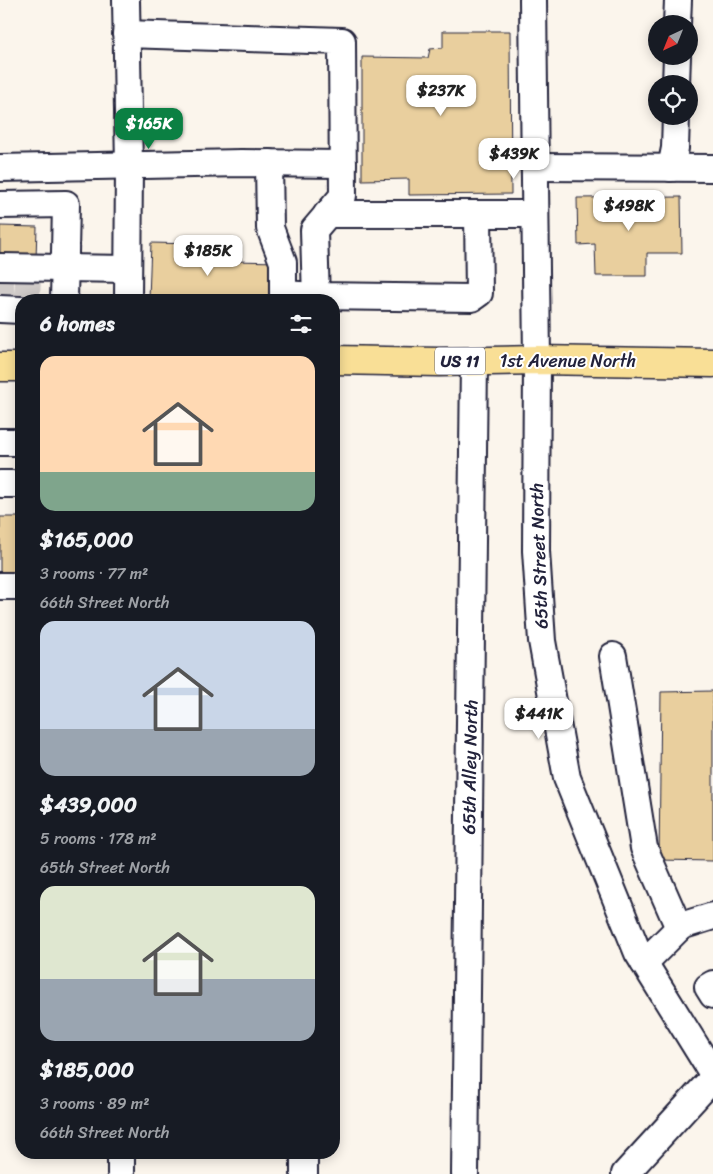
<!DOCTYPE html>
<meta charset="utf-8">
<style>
:root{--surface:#171b24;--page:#20242c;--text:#f1f3f6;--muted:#9ea1a6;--accent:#0b8043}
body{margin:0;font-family:Sriracha,sans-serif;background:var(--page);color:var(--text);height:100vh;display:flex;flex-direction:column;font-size:19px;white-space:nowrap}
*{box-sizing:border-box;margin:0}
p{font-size:16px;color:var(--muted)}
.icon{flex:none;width:28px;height:28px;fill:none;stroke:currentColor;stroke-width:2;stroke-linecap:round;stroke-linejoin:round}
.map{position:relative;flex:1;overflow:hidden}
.details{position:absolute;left:15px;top:294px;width:325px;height:865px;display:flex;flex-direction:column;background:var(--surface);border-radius:20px;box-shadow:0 2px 12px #0003}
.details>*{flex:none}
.needle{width:32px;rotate:223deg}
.tools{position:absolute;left:648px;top:15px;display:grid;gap:10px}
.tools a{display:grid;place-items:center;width:50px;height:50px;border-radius:50%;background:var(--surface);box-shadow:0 2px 12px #0003;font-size:25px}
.price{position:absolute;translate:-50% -42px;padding:0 11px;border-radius:10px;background:#fff;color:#222;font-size:16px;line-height:32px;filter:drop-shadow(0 1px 2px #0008)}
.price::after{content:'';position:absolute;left:50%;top:30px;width:15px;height:11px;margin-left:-8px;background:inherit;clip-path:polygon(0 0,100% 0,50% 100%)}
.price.current{background:var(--accent);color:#fff}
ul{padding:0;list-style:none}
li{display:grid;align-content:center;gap:10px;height:265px;padding:0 25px}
li span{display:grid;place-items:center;height:155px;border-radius:15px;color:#555}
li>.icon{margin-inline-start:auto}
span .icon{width:90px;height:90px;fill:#fffc;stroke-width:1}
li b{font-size:21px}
h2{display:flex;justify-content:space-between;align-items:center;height:60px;padding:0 25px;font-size:21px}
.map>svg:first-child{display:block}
.building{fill:#e9cf9e;stroke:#22223b}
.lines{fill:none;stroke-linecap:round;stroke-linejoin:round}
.minor-tunnel{stroke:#d0cbc9;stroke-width:26;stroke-dasharray:26 13;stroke-linecap:butt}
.minor-casing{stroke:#22223b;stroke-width:30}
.major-casing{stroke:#22223b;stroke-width:31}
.minor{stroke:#fff;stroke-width:26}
.major{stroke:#f9df96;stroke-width:28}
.labels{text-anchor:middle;stroke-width:4;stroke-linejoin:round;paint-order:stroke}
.shield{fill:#fff;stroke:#646476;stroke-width:1}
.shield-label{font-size:16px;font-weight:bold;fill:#22223b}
.street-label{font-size:18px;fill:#22223b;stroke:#fff}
</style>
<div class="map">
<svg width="713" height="1174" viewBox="0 0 713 1174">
<rect width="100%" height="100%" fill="#fbf5ec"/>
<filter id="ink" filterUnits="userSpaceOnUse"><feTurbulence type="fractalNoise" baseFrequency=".02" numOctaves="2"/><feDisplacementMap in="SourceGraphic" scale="10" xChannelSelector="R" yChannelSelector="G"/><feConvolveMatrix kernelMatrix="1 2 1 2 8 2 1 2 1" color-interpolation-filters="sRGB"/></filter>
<g filter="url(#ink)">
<g class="building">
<polygon points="443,31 510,31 511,194 409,195 409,179 362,180 362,57 428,58 430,49 443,48"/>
<polygon points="681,197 682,253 647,253 647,276 596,276 595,244 578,245 577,198"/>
<polygon points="0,226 37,227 36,259 0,259"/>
<polygon points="151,243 193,244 193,260 277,262 277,300 149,299"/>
<rect x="0" y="517" width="21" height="56"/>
<polygon points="713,691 713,861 659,860 661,692"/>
</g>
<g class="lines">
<g class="minor-tunnel">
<polyline points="1,281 1,298"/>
<polyline points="27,295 28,281"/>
</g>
<g class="minor-casing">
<g id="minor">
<polyline points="126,0 129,167 128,300"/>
<polyline points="533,0 537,360 536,551 542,641 567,778 638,953 713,1074"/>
<polyline points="677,24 678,0"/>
<polyline points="126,34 342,41 343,196 314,230 316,300"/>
<polyline points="676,84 677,56"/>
<polyline points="269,163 270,228 283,262 283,294 316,296 472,298 479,293 478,214"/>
<polyline points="535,167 713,168"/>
<polyline points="0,168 241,163 343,164"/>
<polyline points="671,168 675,148 676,116"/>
<polyline points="0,205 66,204 64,300"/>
<polyline points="327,214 535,214"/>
<polyline points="0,267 128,269"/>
<polyline points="0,309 21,310"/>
<polyline points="0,442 21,442"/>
<polyline points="0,484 21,484"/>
<polyline points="0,586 21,586"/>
<polyline points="613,656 644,848 679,928"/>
<polyline points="644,963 681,926 713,916"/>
<polyline points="713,984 708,987 713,995"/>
<polyline points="121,1174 121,1152"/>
<polyline points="304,1174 304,1152"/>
<polyline points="465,1174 474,361"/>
<polyline points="625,1174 713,1078"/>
</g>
</g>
<g class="major-casing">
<g id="major">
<polyline points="334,360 439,362 537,360 713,363"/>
<polyline points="0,367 21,367"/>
</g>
</g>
<use href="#minor" class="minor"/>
<use href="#major" class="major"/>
</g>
</g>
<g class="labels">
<rect class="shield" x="435" y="347.5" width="50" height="27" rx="4"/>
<g class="shield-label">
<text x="460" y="367">US 11</text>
</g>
<g class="street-label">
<text x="568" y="367">1st Avenue North</text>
<text transform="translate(539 556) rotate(-92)" y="6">65th Street North</text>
<text transform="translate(470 767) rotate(-89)" y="6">65th Alley North</text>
</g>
</g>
</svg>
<div class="tools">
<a><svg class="needle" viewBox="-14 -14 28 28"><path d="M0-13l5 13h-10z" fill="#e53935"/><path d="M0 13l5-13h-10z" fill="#9ea1a6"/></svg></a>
<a><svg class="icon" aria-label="locate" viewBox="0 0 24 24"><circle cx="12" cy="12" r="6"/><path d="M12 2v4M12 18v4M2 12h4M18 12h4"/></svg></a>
</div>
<b class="price" style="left:441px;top:117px">$237K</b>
<b class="price current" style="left:149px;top:150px">$165K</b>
<b class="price" style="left:514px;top:180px">$439K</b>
<b class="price" style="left:629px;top:232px">$498K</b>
<b class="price" style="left:208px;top:277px">$185K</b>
<b class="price" style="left:539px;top:740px">$441K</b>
<section class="details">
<h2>6 homes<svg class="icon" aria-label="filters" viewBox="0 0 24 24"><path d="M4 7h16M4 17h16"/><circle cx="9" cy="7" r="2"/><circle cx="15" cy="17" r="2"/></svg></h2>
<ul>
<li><span style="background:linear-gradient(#ffd9b3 75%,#7fa58c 0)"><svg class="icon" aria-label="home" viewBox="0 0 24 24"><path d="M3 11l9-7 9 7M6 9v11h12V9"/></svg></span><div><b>$165,000</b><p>3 rooms · 77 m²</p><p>66th Street North</p></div></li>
<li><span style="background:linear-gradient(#c9d6e8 70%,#9aa5b1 0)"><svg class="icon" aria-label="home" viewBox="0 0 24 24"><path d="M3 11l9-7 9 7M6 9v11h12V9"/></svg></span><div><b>$439,000</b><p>5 rooms · 178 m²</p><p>65th Street North</p></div></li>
<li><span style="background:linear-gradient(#dfe7d0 60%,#9aa5b1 0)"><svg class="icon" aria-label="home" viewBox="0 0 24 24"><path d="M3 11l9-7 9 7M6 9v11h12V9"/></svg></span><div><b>$185,000</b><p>3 rooms · 89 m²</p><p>66th Street North</p></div></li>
</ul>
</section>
</div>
